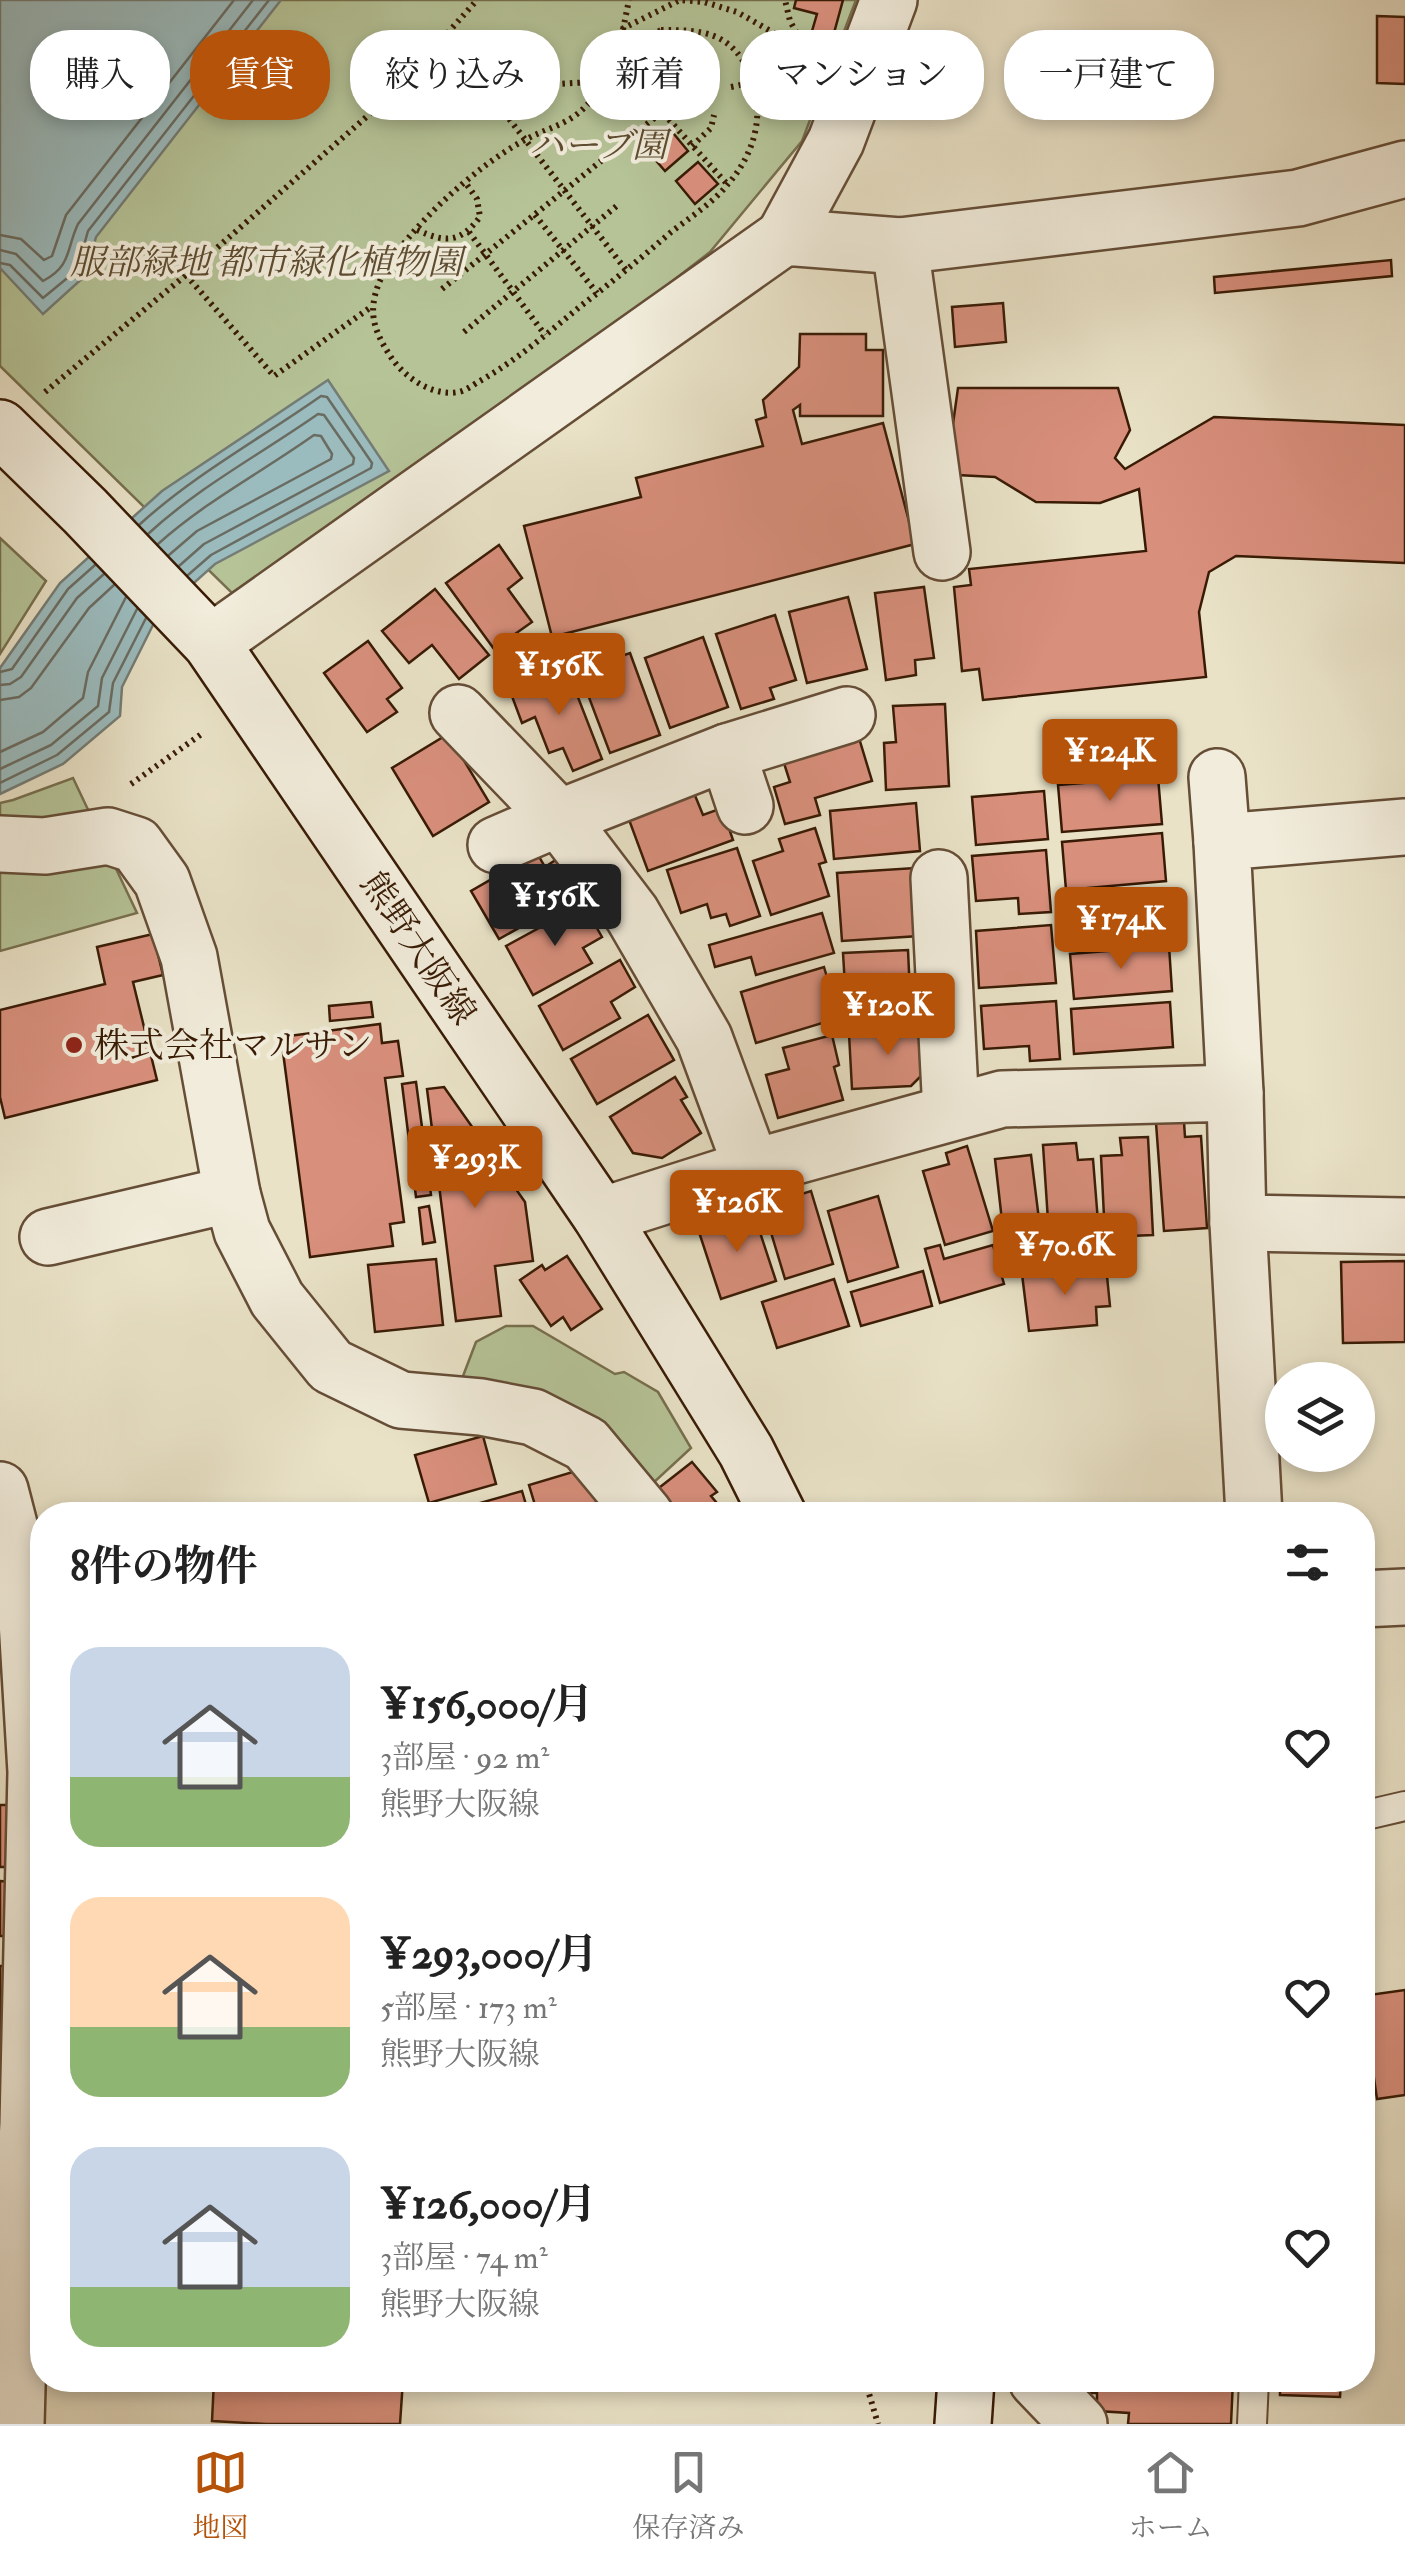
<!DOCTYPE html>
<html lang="ja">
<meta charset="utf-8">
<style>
:root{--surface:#fff;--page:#f6f6f6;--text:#222;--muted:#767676;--line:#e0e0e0;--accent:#b45309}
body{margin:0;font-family:"IM FELL Double Pica","Noto Serif JP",serif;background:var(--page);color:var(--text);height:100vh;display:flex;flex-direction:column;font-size:38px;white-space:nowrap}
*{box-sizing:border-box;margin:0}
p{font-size:32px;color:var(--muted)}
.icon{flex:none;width:55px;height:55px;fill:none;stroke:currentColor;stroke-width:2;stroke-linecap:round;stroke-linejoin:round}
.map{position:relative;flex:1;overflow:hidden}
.details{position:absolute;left:30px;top:1502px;width:1345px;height:890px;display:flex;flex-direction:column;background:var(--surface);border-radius:40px;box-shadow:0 5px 15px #0003}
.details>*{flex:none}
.hud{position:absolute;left:30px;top:30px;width:1345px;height:90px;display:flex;gap:20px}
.fabs{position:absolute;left:1265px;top:1362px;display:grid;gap:20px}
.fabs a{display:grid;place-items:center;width:110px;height:110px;border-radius:50%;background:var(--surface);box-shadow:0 5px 15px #0003;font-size:50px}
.price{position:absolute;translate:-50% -85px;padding:0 22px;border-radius:10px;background:var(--accent);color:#fff;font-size:32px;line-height:65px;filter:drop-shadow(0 2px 5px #0008)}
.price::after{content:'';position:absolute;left:50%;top:60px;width:30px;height:22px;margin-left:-15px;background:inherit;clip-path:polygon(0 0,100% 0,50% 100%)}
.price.on{background:#222;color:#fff}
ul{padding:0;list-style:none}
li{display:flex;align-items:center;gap:30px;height:250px;padding:0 40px}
li span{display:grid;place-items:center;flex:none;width:280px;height:200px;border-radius:30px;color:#555}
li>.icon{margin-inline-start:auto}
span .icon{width:120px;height:120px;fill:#fffc;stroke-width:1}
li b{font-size:42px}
h2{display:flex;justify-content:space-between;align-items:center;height:120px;padding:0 40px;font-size:42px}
.chip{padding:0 35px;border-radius:40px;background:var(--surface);box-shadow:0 5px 15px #0003;font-size:35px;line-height:90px}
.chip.on{background:var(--accent);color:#fff}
.tabs{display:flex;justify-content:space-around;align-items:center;height:140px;border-top:2px solid var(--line);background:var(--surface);font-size:28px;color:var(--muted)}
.tabs a{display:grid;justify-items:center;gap:5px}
.tabs .on{color:var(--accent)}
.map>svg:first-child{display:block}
.green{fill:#b5c397;stroke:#776f4e;stroke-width:2.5}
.water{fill:#9bbcbf;stroke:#747c75;stroke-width:2.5}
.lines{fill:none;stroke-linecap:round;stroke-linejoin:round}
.shore{stroke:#6a6c62;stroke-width:2.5}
.building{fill:#d88f7c;stroke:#391b05;stroke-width:2.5}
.service-casing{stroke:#654d36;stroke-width:32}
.minor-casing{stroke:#654d36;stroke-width:60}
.tertiary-casing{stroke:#654d36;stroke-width:60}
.secondary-casing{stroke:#391b05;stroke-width:60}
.path{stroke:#391b05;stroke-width:6;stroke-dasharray:2.5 5;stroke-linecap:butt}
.service{stroke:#f1ecdb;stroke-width:28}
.minor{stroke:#f1ecdb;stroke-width:55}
.tertiary{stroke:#f1ecdb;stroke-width:55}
.secondary{stroke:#f1ecdb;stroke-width:55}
.poi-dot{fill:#8f2418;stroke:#f1ecdb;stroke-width:4}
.labels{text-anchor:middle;stroke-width:8;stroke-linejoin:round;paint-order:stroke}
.park-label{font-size:35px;font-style:italic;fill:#5e4d31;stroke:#f1ecdb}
.street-label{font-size:35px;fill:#391b05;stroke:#f1ecdb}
.poi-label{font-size:35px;fill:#391b05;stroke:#f1ecdb;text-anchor:start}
</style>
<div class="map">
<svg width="1405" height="2424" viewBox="0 0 1405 2424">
<rect width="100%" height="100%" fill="#e9e2c7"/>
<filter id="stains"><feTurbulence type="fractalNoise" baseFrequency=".002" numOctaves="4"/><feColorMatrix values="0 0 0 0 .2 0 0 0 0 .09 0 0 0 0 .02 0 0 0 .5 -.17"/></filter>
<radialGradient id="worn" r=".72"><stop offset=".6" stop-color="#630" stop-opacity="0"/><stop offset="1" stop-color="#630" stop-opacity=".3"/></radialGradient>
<g class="green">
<polygon points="0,0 856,0 802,141 710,252 455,449 232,593 0,366"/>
<polygon points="0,538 46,581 0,654"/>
<polygon points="73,778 137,913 0,951 0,803 13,800"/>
<polygon points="506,1326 533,1326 615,1374 624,1372 658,1392 691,1448 651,1485 460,1384 476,1342"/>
</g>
<g class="water">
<polygon points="0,0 281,0 96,237 86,275 43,314 0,268"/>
<polygon points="328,380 389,471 215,564 158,615 122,687 120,716 63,764 0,794 0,668 60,583 162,491"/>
</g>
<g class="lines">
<g class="shore">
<polyline points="0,235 21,239 44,260 52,256 66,215 234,0"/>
<path d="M0,250L16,254L43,281C72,266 66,249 78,224L253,0"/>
<polyline points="0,263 10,265 43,298 77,270 88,231 269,0"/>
<path d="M139,525C195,474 260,439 321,396L327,397L372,463L371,468L211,555L188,575"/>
<path d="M148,534C200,486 261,454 318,414L324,415L354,458L353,464L204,544L179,566"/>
<path d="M158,544C206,501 262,472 314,435L321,436L332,454L331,459L197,531L169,555"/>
<polyline points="0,672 12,669 68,589 95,565"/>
<polyline points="0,685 10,684 21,677 77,598 104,574"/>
<polyline points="0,700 19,697 31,688 89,608 114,585"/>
<polyline points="0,752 43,732 83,698 88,672 126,597"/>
<polyline points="0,769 51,745 98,706 102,678 137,609"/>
<polyline points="0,783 57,755 109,712 113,683 146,618"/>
</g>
</g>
<g class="building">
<polygon points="796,0 843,0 831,44 810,38 817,14 794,8"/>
<polygon points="1377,16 1405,17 1405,84 1377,83"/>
<polygon points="669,128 688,151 665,171 646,149"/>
<polygon points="698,162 718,184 695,204 676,181"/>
<polygon points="1391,260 1392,276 1215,293 1214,277"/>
<polygon points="1003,303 1006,342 955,347 952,307"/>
<polygon points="800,334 866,334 866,350 883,350 883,416 800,416 800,405 793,410 802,444 883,423 915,544 552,637 524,526 641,497 636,478 763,446 756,420 766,417 763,400 799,367"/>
<polygon points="958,388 1118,388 1130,430 1115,458 1125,469 1214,417 1405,425 1405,563 1236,556 1209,572 1199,612 1206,677 983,700 979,669 962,671 954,587 971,585 969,569 1146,551 1139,489 1100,503 1036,502 995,477 957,475 951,438"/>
<polygon points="499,545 522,578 508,589 532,622 494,649 446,583"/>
<polygon points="924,587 934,658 915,660 916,675 886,680 875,593"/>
<polygon points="435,589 489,655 459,679 432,645 409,663 382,631"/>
<polygon points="848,597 867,669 807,683 789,612"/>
<polygon points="775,615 796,680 770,688 774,699 741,709 716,634"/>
<polygon points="703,637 728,707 670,728 645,658"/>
<polygon points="368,641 402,688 387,699 397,712 367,732 324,673"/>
<polygon points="630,653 660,735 610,753 579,671"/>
<polygon points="567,669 602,759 573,771 563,748 549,753 535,717 522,723 510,691"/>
<polygon points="945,704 949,786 886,790 884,743 896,742 893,706"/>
<polygon points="448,734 489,802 433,836 392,768"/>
<polygon points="859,738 872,781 815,798 820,815 785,824 774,787 790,782 783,760"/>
<polygon points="1158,777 1162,824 1062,832 1058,785"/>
<polygon points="1044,791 1048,839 976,845 972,797"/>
<polygon points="694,793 703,815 722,808 733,840 648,871 628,817"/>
<polygon points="916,803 920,851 834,859 830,811"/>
<polygon points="815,828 826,862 819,864 829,896 771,915 753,861 783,851 779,839"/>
<polygon points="1162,833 1166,881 1066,890 1062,842"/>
<polygon points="737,848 760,916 730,926 726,914 711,918 707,904 681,913 667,870"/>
<polygon points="1046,850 1051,912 1019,914 1018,898 976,901 972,856"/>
<polygon points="537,853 545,867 557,859 578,895 499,939 471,891"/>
<polygon points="915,868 919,936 842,941 837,873"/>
<polygon points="1166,890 1169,934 1069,940 1066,896"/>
<polygon points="583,904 602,937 583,948 592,963 533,995 506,946"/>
<polygon points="822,913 834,953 756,975 751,957 715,967 709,945"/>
<polygon points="1051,925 1056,983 979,988 976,931"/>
<polygon points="153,934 163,975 133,982 157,1080 5,1118 0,1097 0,1010 105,984 97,947"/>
<polygon points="1169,946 1172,991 1074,999 1070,954"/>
<polygon points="908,950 911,1016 847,1019 843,953"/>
<polygon points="620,960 635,987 611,1002 620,1018 563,1050 539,1006"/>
<polygon points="824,967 839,1018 756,1043 741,992"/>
<polygon points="1056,1001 1060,1059 1030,1061 1029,1046 984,1049 981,1006"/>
<polygon points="371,1002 373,1017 330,1021 329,1006"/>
<polygon points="1170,1002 1173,1047 1074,1054 1071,1009"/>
<polygon points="648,1015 674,1060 597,1104 571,1059"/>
<polygon points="380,1024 382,1043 398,1041 403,1076 385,1078 404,1222 390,1224 393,1246 310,1257 281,1037"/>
<polygon points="927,1029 930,1067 911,1086 852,1089 849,1034"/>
<polygon points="832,1035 839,1065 834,1067 843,1100 778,1118 766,1075 789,1069 783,1048"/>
<polygon points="675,1077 687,1097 681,1100 701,1133 662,1158 633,1153 610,1117"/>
<polygon points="416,1082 431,1195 416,1197 402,1084"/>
<polygon points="444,1087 525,1202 533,1261 495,1266 501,1316 456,1321 427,1089"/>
<polygon points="1184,1122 1185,1137 1201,1136 1207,1228 1164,1231 1156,1123"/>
<polygon points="1148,1137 1153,1235 1105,1237 1101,1156 1122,1155 1120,1138"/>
<polygon points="1076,1143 1078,1160 1093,1159 1100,1247 1050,1251 1043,1145"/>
<polygon points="967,1146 993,1231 945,1245 923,1171 949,1164 946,1153"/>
<polygon points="1031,1155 1043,1252 1006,1256 995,1159"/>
<polygon points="811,1191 833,1264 785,1279 763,1206"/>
<polygon points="878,1196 898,1267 848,1282 828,1211"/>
<polygon points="429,1206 435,1242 423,1244 419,1208"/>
<polygon points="753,1211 776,1281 721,1299 698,1229"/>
<polygon points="940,1245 944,1259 993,1245 1004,1284 940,1303 925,1249"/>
<polygon points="567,1256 602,1309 571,1330 563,1317 551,1326 520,1280 542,1265 545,1270"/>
<polygon points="436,1259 443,1325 375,1332 368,1265"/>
<polygon points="1405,1261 1405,1342 1343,1343 1341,1262"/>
<polygon points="1106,1266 1110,1306 1096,1307 1097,1325 1029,1331 1022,1274"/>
<polygon points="923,1271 932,1306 861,1326 851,1292"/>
<polygon points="834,1279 849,1326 777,1348 762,1302"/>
<polygon points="483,1436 496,1484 429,1503 415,1455"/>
<polygon points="692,1462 717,1492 711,1496 727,1515 674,1515 655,1491"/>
<polygon points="586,1468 600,1515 538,1515 529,1485"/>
<polygon points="522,1491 529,1515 438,1515"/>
<rect x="0" y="1805" width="18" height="62"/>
<polygon points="0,1881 12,1882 11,1936 0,1936"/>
<rect x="0" y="1966" width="4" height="79"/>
<polygon points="1405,1990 1405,2095 1377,2099 1362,1996"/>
<polygon points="214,2380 403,2380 400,2424 266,2424 212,2421"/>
<polygon points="1069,2380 1233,2380 1231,2424 1128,2424 1129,2413 1097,2411 1097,2393 1069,2393"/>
<polygon points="1280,2380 1341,2380 1340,2397 1280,2395"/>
</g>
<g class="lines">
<g class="service-casing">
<g id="service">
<polyline points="1362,1816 1405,1806"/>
<polyline points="1252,2424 1254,2380"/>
</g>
</g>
<g class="minor-casing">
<g id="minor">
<polyline points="784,237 836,141 889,0"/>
<polyline points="900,246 942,552"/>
<polyline points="211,643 784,237 900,246 1298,198 1405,169"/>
<polyline points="458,713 559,818 632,914 704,1038 752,1168"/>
<polyline points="727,752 745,806"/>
<polyline points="1217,777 1222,842"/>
<polyline points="0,844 45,846 108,836 136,845 162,881 189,957 232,1194 242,1231 277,1299 331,1366 401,1400 481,1407 533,1417 586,1444 645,1515"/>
<polyline points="496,845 559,818 727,752 847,715"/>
<polyline points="939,878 951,1112"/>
<polyline points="1235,1093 1222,842 1405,827"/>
<polyline points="1238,1223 1254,1515"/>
<polyline points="48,1237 232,1194"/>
<polyline points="0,1490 25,1587 36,1772 28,2124 21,2240 16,2424"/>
<polyline points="1362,1599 1405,1597"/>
<polyline points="1037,2380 1079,2424"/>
</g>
</g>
<g class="tertiary-casing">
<polyline id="tertiary" points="601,1216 752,1168 1002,1099 1235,1093 1238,1223 1405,1226"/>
</g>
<g class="secondary-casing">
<g id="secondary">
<polyline points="0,428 85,511 211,643 601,1216 746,1451 778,1515"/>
<polyline points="963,2424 966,2380"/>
</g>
</g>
<g class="path">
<polyline points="622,29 680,0 704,2 737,12 774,33 797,33"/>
<path d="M661,30C701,30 730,31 749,72C766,111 756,152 728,184C713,203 689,218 670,233C641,258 612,282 582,305C549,332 516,361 478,382C473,385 465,391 458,392C432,397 402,376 389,354C373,329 368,311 379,283C400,234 476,166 523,141C544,129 565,126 583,109C591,101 602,90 608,80C612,74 613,66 617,60C628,46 646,38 661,30Z"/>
<polyline points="445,36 626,270"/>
<polyline points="617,59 629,0"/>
<polyline points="480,82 541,85 607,81"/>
<path d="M731,87C761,81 786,74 806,50L790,21L785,0"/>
<polyline points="692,146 711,128 714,115"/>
<polyline points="535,215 597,293"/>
<path d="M417,230C446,243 460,243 480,217L477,199L465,182"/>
<polyline points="469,232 545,335"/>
<polyline points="186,275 274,376 371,307"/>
<polyline points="442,289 662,112 728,185"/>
<polyline points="464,332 619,204"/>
<polyline points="45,392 186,275 396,91 477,0"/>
<polyline points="131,784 203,733"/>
<polyline points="865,2380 878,2424"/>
</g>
<use href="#service" class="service"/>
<use href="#minor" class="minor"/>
<use href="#tertiary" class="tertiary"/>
<use href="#secondary" class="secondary"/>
</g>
<circle class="poi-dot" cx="74" cy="1045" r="10"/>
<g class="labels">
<g class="park-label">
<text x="598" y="157">ハーブ園</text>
<text x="266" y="274">服部緑地 都市緑化植物園</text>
</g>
<g class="street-label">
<text transform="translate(419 948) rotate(56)" y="12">熊野大阪線</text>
</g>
<g class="poi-label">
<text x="94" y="1057">株式会社マルサン</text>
</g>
</g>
<rect width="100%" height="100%" filter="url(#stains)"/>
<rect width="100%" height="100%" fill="url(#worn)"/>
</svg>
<div class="fabs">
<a><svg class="icon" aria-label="layers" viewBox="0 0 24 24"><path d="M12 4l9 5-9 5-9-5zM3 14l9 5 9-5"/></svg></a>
</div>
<b class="price" style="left:559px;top:718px">¥156K</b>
<b class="price" style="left:1110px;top:804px">¥124K</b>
<b class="price on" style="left:555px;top:949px">¥156K</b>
<b class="price" style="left:1121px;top:972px">¥174K</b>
<b class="price" style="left:888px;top:1058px">¥120K</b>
<b class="price" style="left:475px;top:1211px">¥293K</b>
<b class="price" style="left:737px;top:1255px">¥126K</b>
<b class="price" style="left:1065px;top:1298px">¥70.6K</b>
<div class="hud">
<a class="chip">購入</a>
<a class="chip on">賃貸</a>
<a class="chip">絞り込み</a>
<a class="chip">新着</a>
<a class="chip">マンション</a>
<a class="chip">一戸建て</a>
</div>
<section class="details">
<h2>8件の物件<svg class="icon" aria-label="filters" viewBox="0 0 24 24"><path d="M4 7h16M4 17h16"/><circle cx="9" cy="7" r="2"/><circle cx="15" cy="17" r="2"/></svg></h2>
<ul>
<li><span style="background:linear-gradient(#c9d6e8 65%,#8fb573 0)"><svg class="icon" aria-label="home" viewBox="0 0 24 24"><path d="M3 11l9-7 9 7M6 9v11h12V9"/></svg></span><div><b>¥156,000/月</b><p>3部屋 · 92 m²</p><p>熊野大阪線</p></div><svg class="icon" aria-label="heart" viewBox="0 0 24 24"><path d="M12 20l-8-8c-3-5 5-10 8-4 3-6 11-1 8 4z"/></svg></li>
<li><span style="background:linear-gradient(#ffd9b3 65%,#8fb573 0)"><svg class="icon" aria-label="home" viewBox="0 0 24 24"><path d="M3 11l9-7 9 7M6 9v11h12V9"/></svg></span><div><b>¥293,000/月</b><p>5部屋 · 173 m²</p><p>熊野大阪線</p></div><svg class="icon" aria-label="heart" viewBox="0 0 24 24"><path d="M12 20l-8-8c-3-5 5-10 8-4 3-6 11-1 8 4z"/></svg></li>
<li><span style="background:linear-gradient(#c9d6e8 70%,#8fb573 0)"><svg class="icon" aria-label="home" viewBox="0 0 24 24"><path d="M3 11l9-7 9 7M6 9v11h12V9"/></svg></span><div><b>¥126,000/月</b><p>3部屋 · 74 m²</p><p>熊野大阪線</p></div><svg class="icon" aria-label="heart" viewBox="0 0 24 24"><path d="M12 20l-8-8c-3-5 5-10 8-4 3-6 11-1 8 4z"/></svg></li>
</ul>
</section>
</div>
<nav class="tabs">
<a class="on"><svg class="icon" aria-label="map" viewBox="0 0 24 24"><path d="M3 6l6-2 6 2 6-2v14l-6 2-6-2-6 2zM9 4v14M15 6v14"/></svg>地図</a>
<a><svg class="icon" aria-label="saved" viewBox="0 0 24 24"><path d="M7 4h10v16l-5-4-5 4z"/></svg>保存済み</a>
<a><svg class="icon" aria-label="home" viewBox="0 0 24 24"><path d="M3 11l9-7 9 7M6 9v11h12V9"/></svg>ホーム</a>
</nav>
